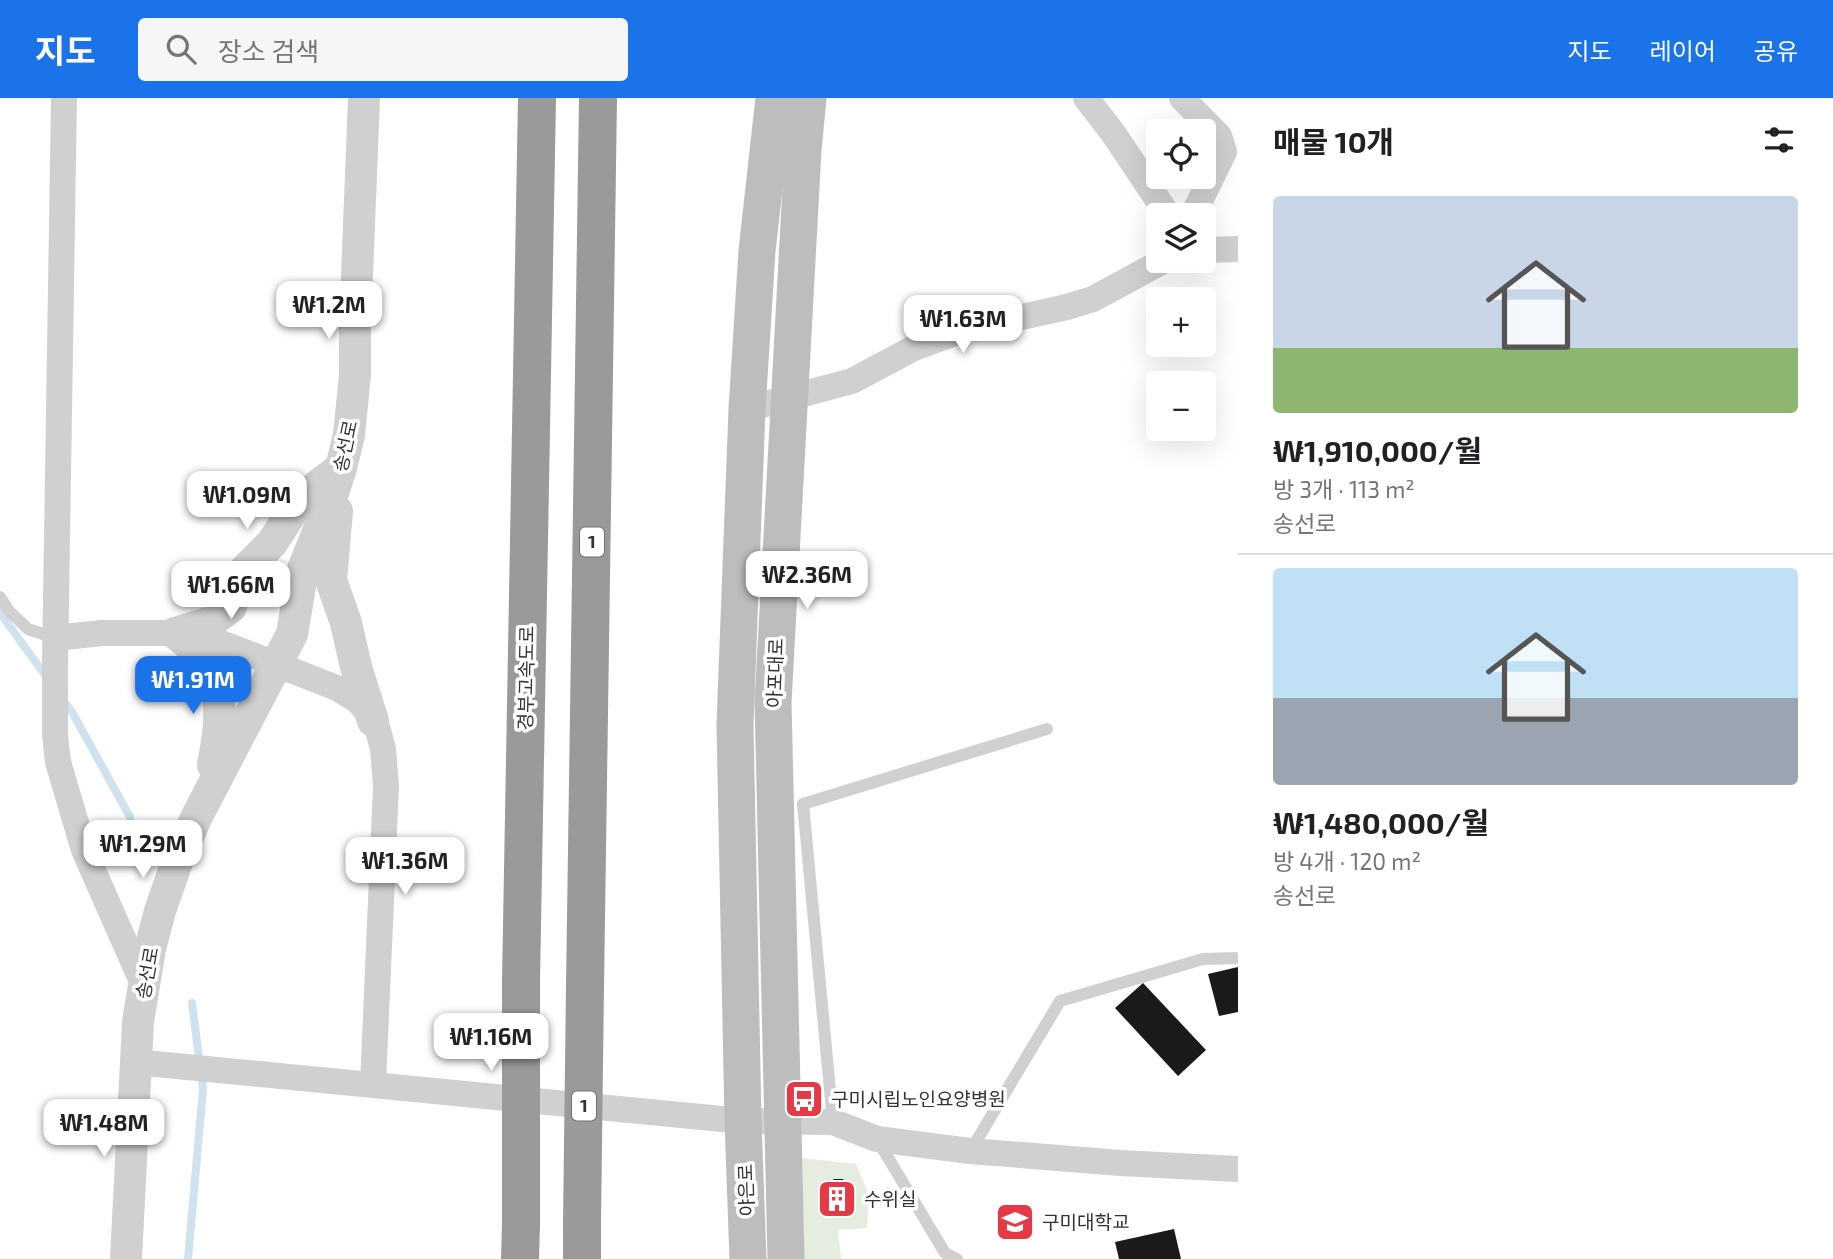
<!DOCTYPE html>
<html lang="ko">
<meta charset="utf-8">
<style>
:root{--surface:#fff;--page:#f6f6f6;--text:#202124;--muted:#757577;--line:#e0e0e0;--accent:#1a73e8}
body{margin:0;font-family:"Exo 2","Noto Sans KR",sans-serif;background:var(--page);color:var(--text);height:100vh;display:flex;flex-direction:column;font-size:26px;white-space:nowrap}
*{box-sizing:border-box;margin:0}
p{font-size:23px;color:var(--muted)}
.icon{flex:none;width:38px;height:38px;fill:none;stroke:currentColor;stroke-width:2;stroke-linecap:round;stroke-linejoin:round}
.map{position:relative;flex:1;overflow:hidden}
.sheet{display:flex;flex-direction:column;background:var(--surface);width:595px}
.sheet>*{flex:none}
.tools{position:absolute;left:1146px;top:21px;display:grid;gap:14px}
.tools a{display:grid;place-items:center;width:70px;height:70px;border-radius:7px;background:var(--surface);box-shadow:0 7px 28px #0002;font-size:35px}
.price{position:absolute;translate:-50% -60px;padding:0 16px;border-radius:14px;background:#fff;color:#222;font-size:23px;line-height:46px;filter:drop-shadow(0 2px 4px #0008)}
.price::after{content:'';position:absolute;left:50%;top:42px;width:21px;height:16px;margin-left:-10px;background:inherit;clip-path:polygon(0 0,100% 0,50% 100%)}
.price.on{background:var(--accent);color:#fff}
ul{padding:0;list-style:none}
li{display:grid;align-content:center;gap:14px;height:371px;padding:0 35px}
li+li{border-top:2px solid var(--line)}
li span{display:grid;place-items:center;height:217px;border-radius:7px;color:#555}
li>.icon{margin-inline-start:auto}
span .icon{width:126px;height:126px;fill:#fffc;stroke-width:1}
li b{font-size:30px}
h2{display:flex;justify-content:space-between;align-items:center;height:84px;padding:0 35px;font-size:30px}
header{display:flex;align-items:center;gap:42px;box-sizing:border-box;height:98px;padding:0 35px;background:var(--accent);color:#fff}
header strong{font-size:33px}
nav{display:flex;gap:38px;margin-inline-start:auto;font-size:24px}
.search{width:490px;height:63px;background:var(--page);display:flex;align-items:center;gap:18px;box-sizing:border-box;padding:0 24px;border-radius:7px;color:var(--muted);font-size:26px}
main{display:flex;flex:1;min-height:0}
.map>svg:first-child{display:block}
.green{fill:#e6ecdf}
.lines{fill:none;stroke-linecap:round;stroke-linejoin:round}
.stream{stroke:#cfe2ee;stroke-width:8}
.building{fill:#1a1a1a}
.service{stroke:#d0d0d0;stroke-width:12}
.minor{stroke:#d0d0d0;stroke-width:26}
.tertiary{stroke:#d0d0d0;stroke-width:32}
.secondary{stroke:#bdbdbd;stroke-width:37}
.motorway{stroke:#9a9a9a;stroke-width:38}
.motorway-bridge{stroke:#9a9a9a;stroke-width:38}
.labels{text-anchor:middle;stroke-width:7;stroke-linejoin:round;paint-order:stroke}
.shield{fill:#fff;stroke:#707070;stroke-width:2}
.shield-label{font-size:18px;font-weight:bold;fill:#333}
.street-label{font-size:19px;fill:#333;stroke:#fff}
.poi-label{font-size:19px;fill:#333;stroke:#fff;text-anchor:start}
</style>
<header>
<strong>지도</strong>
<div class="search"><svg class="icon" aria-label="search" viewBox="0 0 24 24"><circle cx="10" cy="10" r="6"/><path d="M15 15l6 6"/></svg>장소 검색</div>
<nav><a>지도</a><a>레이어</a><a>공유</a></nav>
</header>
<main>
<div class="map">
<svg width="1238" height="1161" viewBox="0 0 1238 1161">
<rect width="100%" height="100%" fill="#fff"/>
<polygon class="green" points="802,1060 856,1066 869,1098 867,1130 838,1132 841,1161 804,1161"/>
<g class="lines">
<g class="stream">
<polyline points="0,515 48,581"/>
<polyline points="64,603 72,614 130,719"/>
<polyline points="188,1161 203,991 192,905"/>
</g>
</g>
<g class="building">
<polygon points="1238,869 1238,914 1219,918 1208,876"/>
<polygon points="1143,885 1206,952 1178,978 1115,910"/>
<polygon points="834,1081 843,1081 848,1088 848,1114 827,1114 826,1087"/>
<polygon points="1174,1131 1181,1161 1119,1161 1115,1144"/>
</g>
<g class="lines">
<g class="service">
<polyline points="0,499 9,513 28,531 55,540"/>
<polyline points="833,1024 803,706 1047,631"/>
<polyline points="878,1043 945,1155 957,1161"/>
<polyline points="971,1052 1060,903 1203,861 1238,860"/>
</g>
<g class="minor">
<polyline points="64,0 55,566 55,637 58,664 84,752 144,888"/>
<polyline points="1086,0 1113,35 1168,117"/>
<polyline points="1182,0 1219,38 1224,54 1193,117"/>
<polyline points="1204,152 1238,151"/>
<polyline points="747,311 852,283 914,250 963,232 1067,209 1093,201 1163,163"/>
<polyline points="55,540 102,535 183,535 224,546 337,590 358,603 369,616 378,632 383,651 386,688 373,986"/>
<polyline points="135,964 743,1023 833,1024 877,1041 970,1053 1121,1065 1238,1071"/>
</g>
<g class="tertiary">
<polyline points="337,413 331,482 346,525 356,569 373,623"/>
<polyline points="175,535 211,524 231,509 237,480 272,445 294,411 318,387 341,370"/>
<path d="M175,535C183,542 193,549 200,557C227,587 220,631 213,667"/>
<polyline points="126,1161 138,924 150,851 160,813 178,761 196,720 292,536 303,471 330,404 341,370 349,337 355,277 355,229 364,0"/>
</g>
<g class="secondary">
<polyline points="748,1161 743,1023 735,627 747,311 757,153 774,0"/>
<polyline points="786,1161 773,604 803,52 808,0"/>
</g>
<g class="motorway">
<polyline points="521,883 537,0"/>
<polyline points="585,889 598,0"/>
<polyline points="520,1161 521,1126"/>
<polyline points="582,1161 582,1126"/>
</g>
<g class="motorway-bridge">
<polyline points="521,1126 521,883"/>
<polyline points="582,1126 585,889"/>
</g>
</g>
<defs>
<g id="bus-square" transform="scale(2.0125)"><rect x="-9" y="-9" width="18" height="18" rx="4" fill="#e63946" stroke="#fff"/><path d="M-5-6H5V4H4V6H2V4H-2V6H-4V4H-5ZM-3.5-4V0h7V-4ZM-3.5 1.2v1.5H-2V1.2ZM2 1.2v1.5H3.5V1.2Z" fill="#fff"/></g>
<g id="building-square" transform="scale(2.0125)"><rect x="-9" y="-9" width="18" height="18" rx="4" fill="#e63946" stroke="#fff"/><path d="M-4-6H4V6H1V3H-1V6H-4ZM-2.5-4.3h1.7v1.8h-1.7ZM.8-4.3h1.7v1.8H.8ZM-2.5-1h1.7V.8h-1.7ZM.8-1h1.7V.8H.8Z" fill="#fff"/></g>
<g id="university-square" transform="scale(2.0125)"><rect x="-9" y="-9" width="18" height="18" rx="4" fill="#e63946" stroke="#fff"/><path d="M0-5L7-2L0 1L-7-2ZM-4 1L0 2.5L4 1V4Q0 6-4 4Z" fill="#fff"/></g>
</defs>
<g fill-rule="evenodd">
<use href="#bus-square" x="804" y="1001"/>
<use href="#building-square" x="837" y="1101"/>
<use href="#university-square" x="1015" y="1124"/>
</g>
<g class="labels">
<g class="shield">
<rect x="580" y="429.5" width="24" height="29" rx="5"/>
<rect x="572" y="993.5" width="24" height="29" rx="5"/>
</g>
<g class="shield-label">
<text x="592" y="450">1</text>
<text x="584" y="1014">1</text>
</g>
<g class="street-label">
<text transform="translate(345 348) rotate(-78)" y="7">송선로</text>
<text transform="translate(775 575) rotate(-88)" y="7">아포대로</text>
<text transform="translate(526 580) rotate(-89)" y="7">경부고속도로</text>
<text transform="translate(147 875) rotate(-80)" y="7">송선로</text>
<text transform="translate(746 1092) rotate(-92)" y="7">야은로</text>
</g>
<g class="poi-label">
<text x="831" y="1008">구미시립노인요양병원</text>
<text x="864" y="1108">수위실</text>
<text x="1042" y="1131">구미대학교</text>
</g>
</g>
</svg>
<div class="tools">
<a><svg class="icon" aria-label="locate" viewBox="0 0 24 24"><circle cx="12" cy="12" r="6"/><path d="M12 2v4M12 18v4M2 12h4M18 12h4"/></svg></a>
<a><svg class="icon" aria-label="layers" viewBox="0 0 24 24"><path d="M12 4l9 5-9 5-9-5zM3 14l9 5 9-5"/></svg></a>
<a>+</a>
<a>−</a>
</div>
<b class="price" style="left:329px;top:243px">₩1.2M</b>
<b class="price" style="left:963px;top:257px">₩1.63M</b>
<b class="price" style="left:247px;top:433px">₩1.09M</b>
<b class="price" style="left:807px;top:513px">₩2.36M</b>
<b class="price" style="left:231px;top:523px">₩1.66M</b>
<b class="price on" style="left:193px;top:618px">₩1.91M</b>
<b class="price" style="left:143px;top:782px">₩1.29M</b>
<b class="price" style="left:405px;top:799px">₩1.36M</b>
<b class="price" style="left:491px;top:975px">₩1.16M</b>
<b class="price" style="left:104px;top:1061px">₩1.48M</b>
</div>
<section class="sheet">
<h2>매물 10개<svg class="icon" aria-label="filters" viewBox="0 0 24 24"><path d="M4 7h16M4 17h16"/><circle cx="9" cy="7" r="2"/><circle cx="15" cy="17" r="2"/></svg></h2>
<ul>
<li><span style="background:linear-gradient(#c9d6e8 70%,#8fb573 0)"><svg class="icon" aria-label="home" viewBox="0 0 24 24"><path d="M3 11l9-7 9 7M6 9v11h12V9"/></svg></span><div><b>₩1,910,000/월</b><p>방 3개 · 113 m²</p><p>송선로</p></div></li>
<li><span style="background:linear-gradient(#bfe0f5 60%,#9aa5b1 0)"><svg class="icon" aria-label="home" viewBox="0 0 24 24"><path d="M3 11l9-7 9 7M6 9v11h12V9"/></svg></span><div><b>₩1,480,000/월</b><p>방 4개 · 120 m²</p><p>송선로</p></div></li>
</ul>
</section>
</main>
